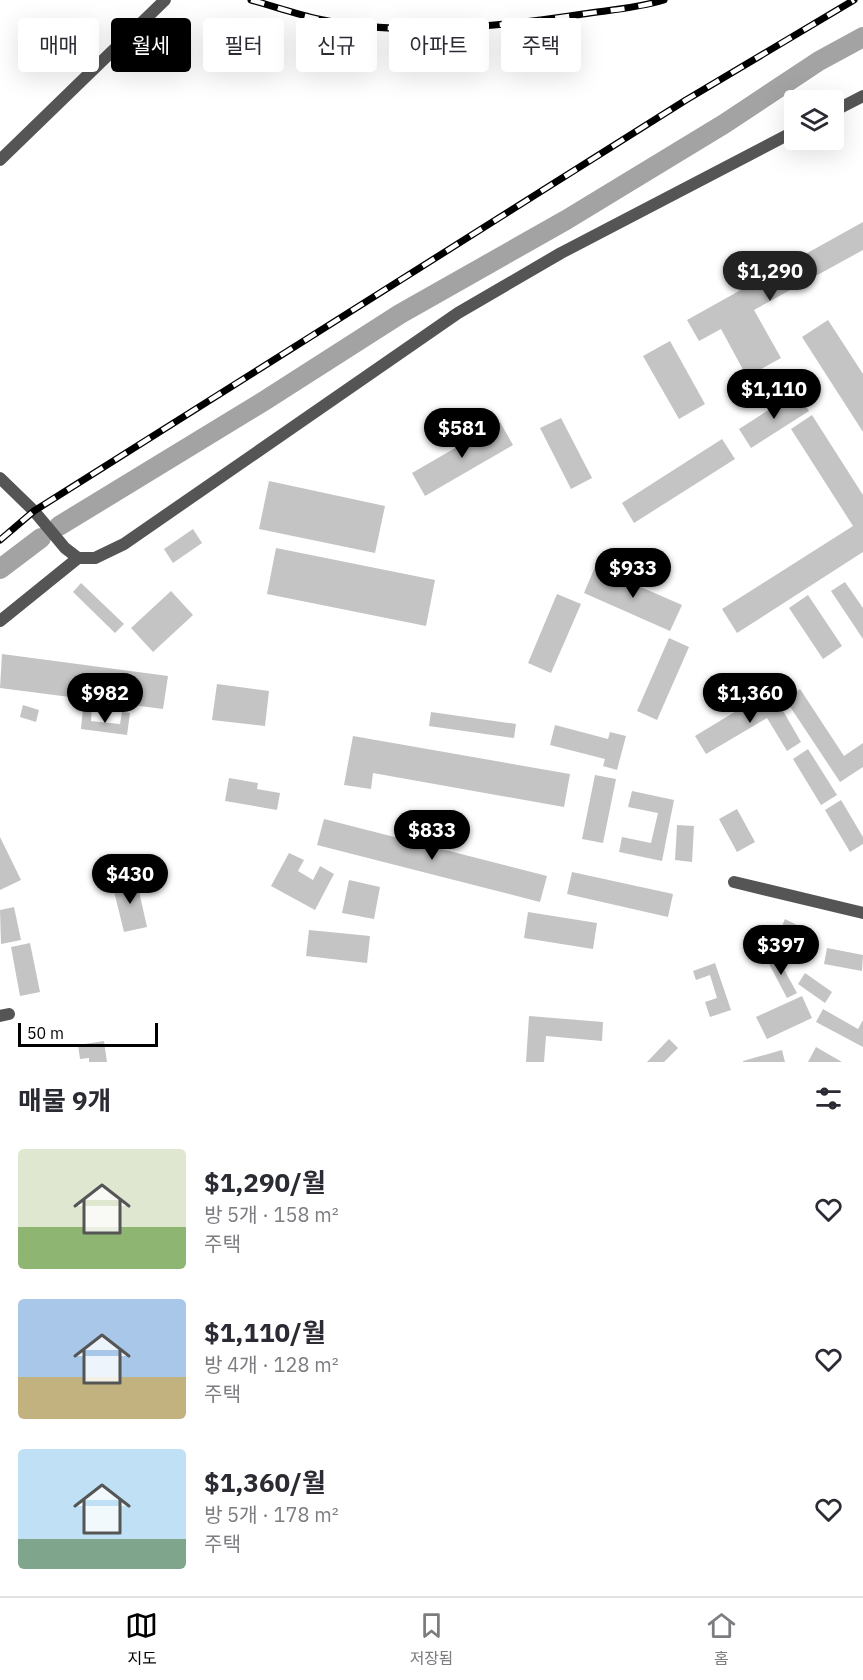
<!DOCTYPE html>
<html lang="ko">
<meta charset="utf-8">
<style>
:root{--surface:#fff;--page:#f7f7f7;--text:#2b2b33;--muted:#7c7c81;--line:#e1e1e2;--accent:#000}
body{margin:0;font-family:"IBM Plex Sans","Noto Sans KR",sans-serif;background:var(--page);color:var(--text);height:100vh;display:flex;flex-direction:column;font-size:22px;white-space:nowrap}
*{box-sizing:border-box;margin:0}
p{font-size:20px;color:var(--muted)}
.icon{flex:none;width:33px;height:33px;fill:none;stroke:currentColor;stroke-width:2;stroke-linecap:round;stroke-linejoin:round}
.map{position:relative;height:1062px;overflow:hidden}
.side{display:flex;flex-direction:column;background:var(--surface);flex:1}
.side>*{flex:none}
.guide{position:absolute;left:18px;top:18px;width:828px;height:54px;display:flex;gap:12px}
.fabs{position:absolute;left:784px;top:90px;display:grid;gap:12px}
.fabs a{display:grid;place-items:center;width:60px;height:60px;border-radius:6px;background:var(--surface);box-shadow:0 6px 24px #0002;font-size:30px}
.scale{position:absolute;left:18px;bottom:15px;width:140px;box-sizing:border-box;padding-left:6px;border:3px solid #000;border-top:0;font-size:16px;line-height:21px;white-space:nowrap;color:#000;-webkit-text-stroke:4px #fff;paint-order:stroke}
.price{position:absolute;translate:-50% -51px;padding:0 14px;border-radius:21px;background:var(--accent);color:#fff;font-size:20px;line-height:39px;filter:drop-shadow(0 2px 3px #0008)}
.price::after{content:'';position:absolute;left:50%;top:36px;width:18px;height:14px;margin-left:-9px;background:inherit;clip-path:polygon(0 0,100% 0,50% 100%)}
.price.current{background:#222;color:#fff}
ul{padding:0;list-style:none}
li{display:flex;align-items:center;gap:18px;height:150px;padding:0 18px}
li span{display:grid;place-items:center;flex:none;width:168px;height:120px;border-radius:6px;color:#555}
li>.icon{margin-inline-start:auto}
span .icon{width:72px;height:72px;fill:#fffc;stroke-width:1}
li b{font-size:26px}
h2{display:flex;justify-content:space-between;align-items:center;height:72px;padding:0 18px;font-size:26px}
.tag{padding:0 21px;border-radius:6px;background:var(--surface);box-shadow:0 6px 24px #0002;font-size:21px;line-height:54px}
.tag.current{background:var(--accent);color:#fff}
.dock{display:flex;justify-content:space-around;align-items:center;height:84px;border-top:2px solid var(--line);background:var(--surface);font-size:16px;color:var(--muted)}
.dock a{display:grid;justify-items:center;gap:3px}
.dock .current{color:var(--accent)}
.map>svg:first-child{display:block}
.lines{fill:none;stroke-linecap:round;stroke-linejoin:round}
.canal{stroke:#a3a3a3;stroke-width:20}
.building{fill:#c4c4c4}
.minor{stroke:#555;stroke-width:12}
.tertiary{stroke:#555;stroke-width:12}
.rail-casing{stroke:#000;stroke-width:7}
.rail{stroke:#fff;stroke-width:4.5;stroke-dasharray:14;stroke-linecap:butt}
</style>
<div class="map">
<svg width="863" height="1062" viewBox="0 0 863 1062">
<rect width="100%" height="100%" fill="#fff"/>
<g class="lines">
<g class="canal">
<polyline points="59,526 264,401 400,314 566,220 724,124 819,61 863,37"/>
<polyline points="0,569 41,538"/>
</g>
</g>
<g class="building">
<polygon points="863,222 863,250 754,310 781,358 747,377 721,329 699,341 687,320"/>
<polygon points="828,320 863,374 863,432 802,337"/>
<polygon points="670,341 705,404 679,419 643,356"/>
<polygon points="797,392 809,411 751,448 739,429"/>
<polygon points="812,415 863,495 863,552 737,633 722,609 853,526 791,429"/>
<polygon points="561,418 592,478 571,489 540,428"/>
<polygon points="500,422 513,445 425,496 412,473"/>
<polygon points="722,439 735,459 634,523 622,503"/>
<polygon points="269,481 385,506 375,553 259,529"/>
<polygon points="193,529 202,543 173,563 164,549"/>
<polygon points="276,548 435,580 426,626 267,594"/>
<polygon points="595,567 682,605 670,631 584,593"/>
<polygon points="845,582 863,608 863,639 831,591"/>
<polygon points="81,583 124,624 115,633 73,592"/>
<polygon points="171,591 193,615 153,652 131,628"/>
<polygon points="557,594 581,604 551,673 528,663"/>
<polygon points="808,595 842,646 823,659 789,608"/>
<polygon points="669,638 689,647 657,720 637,711"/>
<polygon points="2,654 168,676 163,709 0,688"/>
<polygon points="217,684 269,691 265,726 212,720"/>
<polygon points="800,689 844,756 863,743 863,767 840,782 785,699"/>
<polygon points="771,690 801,742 787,751 767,718 706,754 695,736"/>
<polygon points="23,705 39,710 36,722 20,717"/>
<polygon points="83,707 92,708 91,721 120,724 122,712 130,713 127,735 81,729"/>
<polygon points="431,712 516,724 514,738 429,726"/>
<polygon points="555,725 608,739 610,732 626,736 617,770 603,766 605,759 550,745"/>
<polygon points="353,736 570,774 564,807 373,773 371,789 344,785"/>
<polygon points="808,749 837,795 821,805 793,759"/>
<polygon points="595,775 616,779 603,843 582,839"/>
<polygon points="229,778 258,783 257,789 280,793 277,810 225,801"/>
<polygon points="632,791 674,800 662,861 619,852 622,837 651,843 658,813 628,807"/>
<polygon points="841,800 863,837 863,844 850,852 825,810"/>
<polygon points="737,809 755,842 737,852 719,819"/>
<polygon points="324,819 547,876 540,902 317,845"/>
<polygon points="677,825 694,826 692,862 675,860"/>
<polygon points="0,837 21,880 0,890"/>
<polygon points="289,853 304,860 298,871 313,880 320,866 334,874 315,910 271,886"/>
<polygon points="572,872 673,894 668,917 567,894"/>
<polygon points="136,878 147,927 124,932 112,883"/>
<polygon points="349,880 380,887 374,919 342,913"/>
<polygon points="14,907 21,940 1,944 0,910"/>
<polygon points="528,912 597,923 593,949 524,938"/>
<polygon points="785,919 797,925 792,937 815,947 811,955 776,940"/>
<polygon points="309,930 370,936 367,963 306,956"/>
<polygon points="30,943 40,992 20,996 11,947"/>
<polygon points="827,948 863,955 862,971 824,964"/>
<polygon points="775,953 797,993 787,998 766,958"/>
<polygon points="715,963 731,1010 710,1017 705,1002 717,998 710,975 696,980 693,971"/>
<polygon points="805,973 832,992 825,1003 798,984"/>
<polygon points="802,996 812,1018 767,1039 756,1017"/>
<polygon points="823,1009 858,1029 863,1020 863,1047 816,1022"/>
<polygon points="529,1016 603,1022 602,1041 546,1036 544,1062 526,1062"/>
<polygon points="669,1039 678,1048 664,1062 647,1062"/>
<polygon points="104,1041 107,1062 89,1062 89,1058 80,1059 78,1045"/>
<polygon points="816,1047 842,1062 808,1062"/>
<polygon points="782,1050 785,1062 743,1062 743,1061"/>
</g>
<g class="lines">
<g class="minor">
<polyline points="0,160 165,0"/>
<polyline points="0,1016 9,1014"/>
</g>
<g class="tertiary">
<polyline points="834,111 863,96"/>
<polyline points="0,478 34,511 65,548 78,558 95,558 124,544 458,313 561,253 795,131"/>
<polyline points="0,621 78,558"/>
<polyline points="734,882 863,913"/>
</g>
<g class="rail-casing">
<g id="rail">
<path d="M251,0C273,6 296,14 318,19C401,37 499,27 583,14C610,10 638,8 664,0"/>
<polyline points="0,540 34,511 686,100 854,0"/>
</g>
</g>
<use href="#rail" class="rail"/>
</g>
</svg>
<div class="fabs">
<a><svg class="icon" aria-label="layers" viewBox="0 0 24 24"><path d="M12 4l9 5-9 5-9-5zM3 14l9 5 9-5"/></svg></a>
</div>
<div class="scale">50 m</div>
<b class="price current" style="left:770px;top:302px">$1,290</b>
<b class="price" style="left:774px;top:420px">$1,110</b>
<b class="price" style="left:462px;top:459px">$581</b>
<b class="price" style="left:633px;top:599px">$933</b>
<b class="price" style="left:105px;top:724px">$982</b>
<b class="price" style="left:750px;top:724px">$1,360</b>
<b class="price" style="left:432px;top:861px">$833</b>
<b class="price" style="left:130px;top:905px">$430</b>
<b class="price" style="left:781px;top:976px">$397</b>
<div class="guide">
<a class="tag">매매</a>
<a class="tag current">월세</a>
<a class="tag">필터</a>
<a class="tag">신규</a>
<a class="tag">아파트</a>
<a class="tag">주택</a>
</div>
</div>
<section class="side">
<h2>매물 9개<svg class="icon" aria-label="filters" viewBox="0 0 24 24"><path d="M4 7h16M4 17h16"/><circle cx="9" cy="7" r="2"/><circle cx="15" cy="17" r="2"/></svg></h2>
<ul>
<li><span style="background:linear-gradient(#dfe7d0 65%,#8fb573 0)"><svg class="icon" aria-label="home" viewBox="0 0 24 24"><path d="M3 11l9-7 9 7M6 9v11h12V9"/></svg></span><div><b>$1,290/월</b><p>방 5개 · 158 m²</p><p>주택</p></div><svg class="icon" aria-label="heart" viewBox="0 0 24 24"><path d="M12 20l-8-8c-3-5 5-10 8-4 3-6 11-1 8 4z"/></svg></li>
<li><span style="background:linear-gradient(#a9c7e8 65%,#c2b280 0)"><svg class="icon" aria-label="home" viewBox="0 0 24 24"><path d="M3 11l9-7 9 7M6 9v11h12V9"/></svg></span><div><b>$1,110/월</b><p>방 4개 · 128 m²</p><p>주택</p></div><svg class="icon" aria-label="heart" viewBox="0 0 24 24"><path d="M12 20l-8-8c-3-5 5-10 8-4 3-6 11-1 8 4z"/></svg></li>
<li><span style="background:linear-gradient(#bfe0f5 75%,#7fa58c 0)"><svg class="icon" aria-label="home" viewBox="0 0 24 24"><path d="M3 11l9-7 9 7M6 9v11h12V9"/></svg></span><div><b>$1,360/월</b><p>방 5개 · 178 m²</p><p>주택</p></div><svg class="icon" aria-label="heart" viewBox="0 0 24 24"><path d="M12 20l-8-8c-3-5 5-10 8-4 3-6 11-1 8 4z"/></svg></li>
</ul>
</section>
<nav class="dock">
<a class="current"><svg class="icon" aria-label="map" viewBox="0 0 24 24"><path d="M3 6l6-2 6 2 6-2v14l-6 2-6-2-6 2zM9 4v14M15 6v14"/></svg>지도</a>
<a><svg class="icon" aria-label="saved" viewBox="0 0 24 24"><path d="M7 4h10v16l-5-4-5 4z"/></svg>저장됨</a>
<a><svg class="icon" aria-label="home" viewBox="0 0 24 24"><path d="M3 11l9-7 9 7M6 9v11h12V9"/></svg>홈</a>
</nav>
